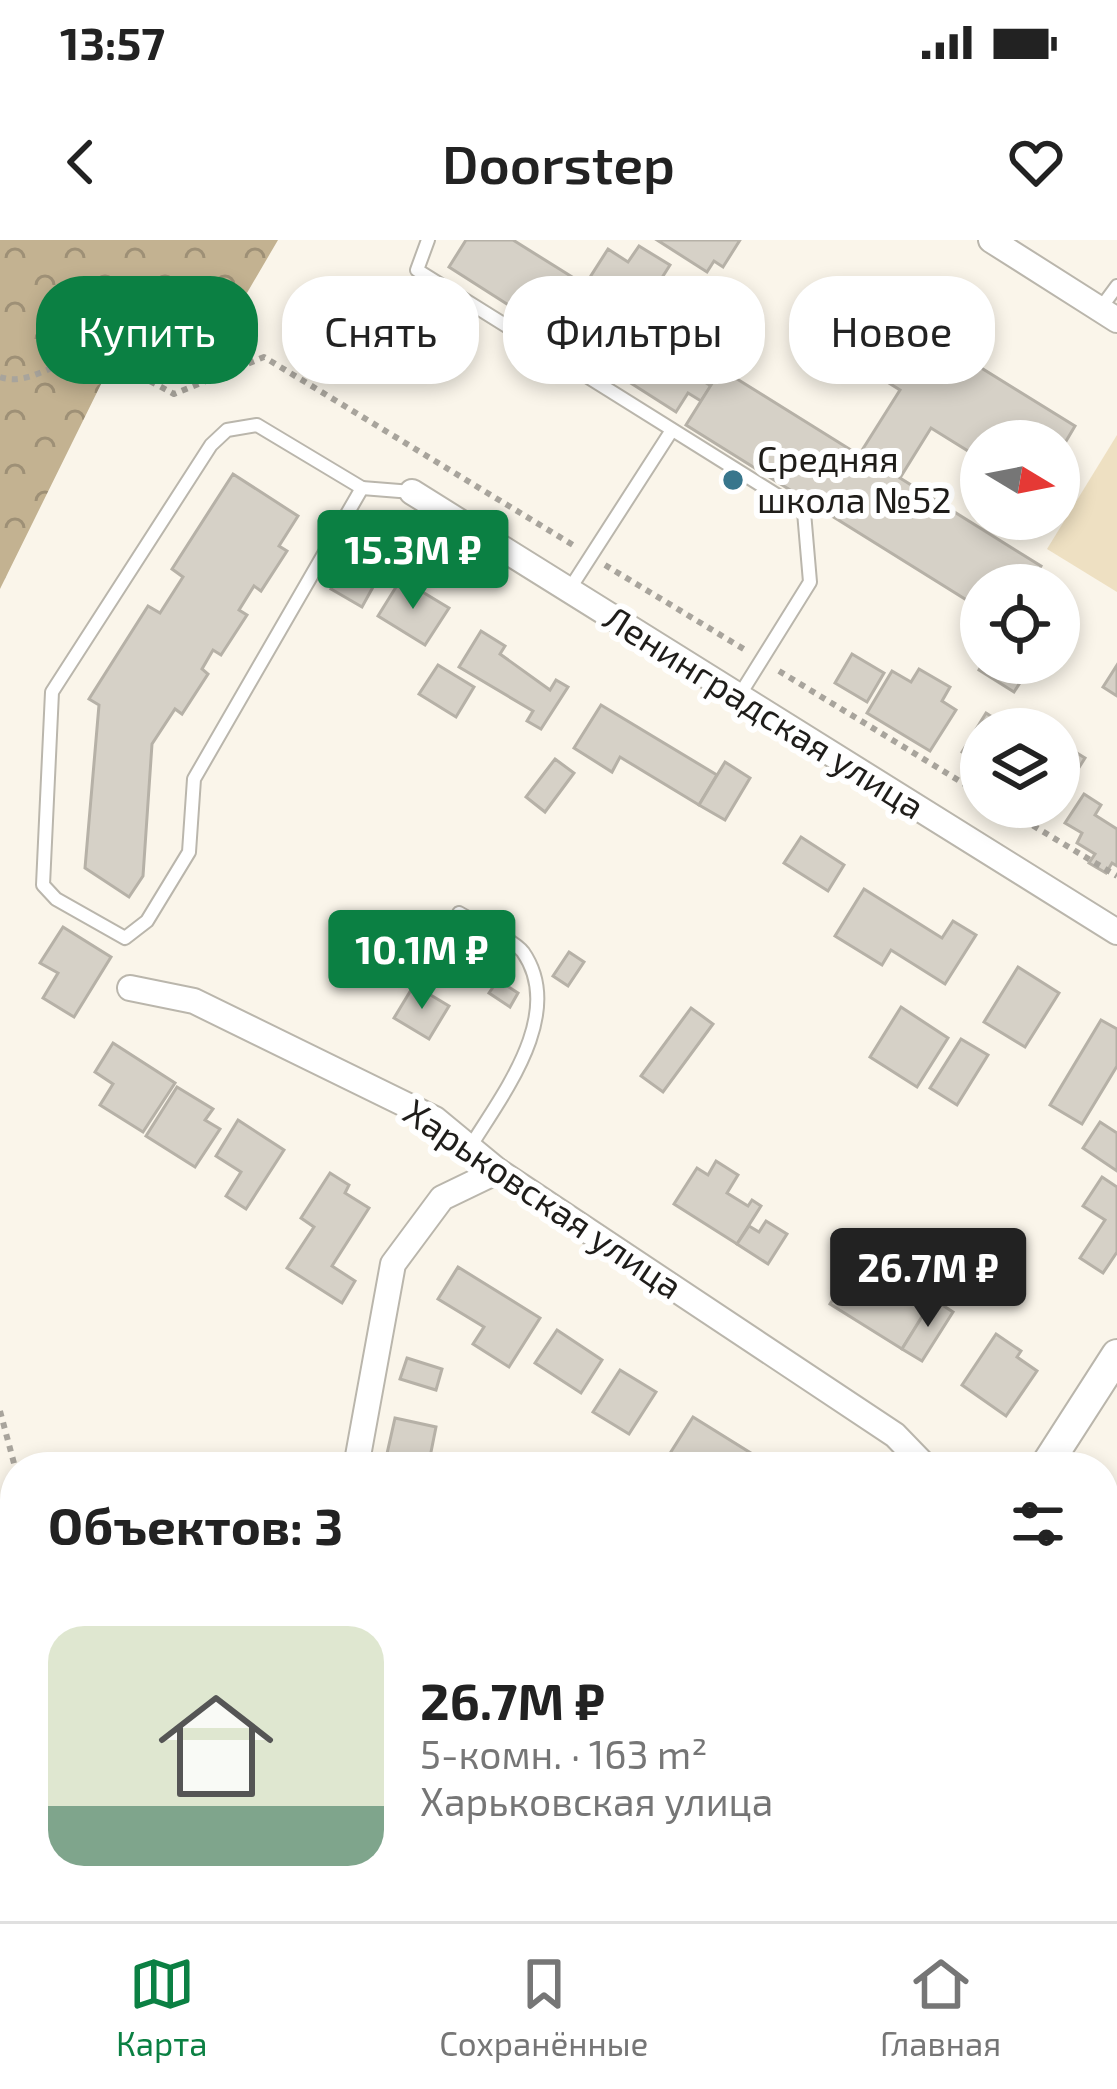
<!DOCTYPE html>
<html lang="ru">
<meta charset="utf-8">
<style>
:root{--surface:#fff;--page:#f6f6f6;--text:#222;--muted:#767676;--line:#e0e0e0;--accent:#0b8043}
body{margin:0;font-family:"Exo 2",sans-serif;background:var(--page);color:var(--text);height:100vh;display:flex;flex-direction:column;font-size:45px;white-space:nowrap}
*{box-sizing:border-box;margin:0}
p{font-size:39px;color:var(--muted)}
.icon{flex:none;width:66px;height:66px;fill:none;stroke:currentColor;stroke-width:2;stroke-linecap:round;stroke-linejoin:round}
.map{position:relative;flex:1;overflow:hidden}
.side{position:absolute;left:0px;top:1212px;width:1119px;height:471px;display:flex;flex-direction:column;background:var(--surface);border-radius:48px 48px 0 0;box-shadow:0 6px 18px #0003}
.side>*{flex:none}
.guide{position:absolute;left:36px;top:36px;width:1047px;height:108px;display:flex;gap:24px}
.needle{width:78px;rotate:100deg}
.fabs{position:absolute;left:960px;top:180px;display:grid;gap:24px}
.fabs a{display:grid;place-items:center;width:120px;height:120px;border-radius:50%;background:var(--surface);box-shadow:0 6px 18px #0003;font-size:60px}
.price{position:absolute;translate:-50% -102px;padding:0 27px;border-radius:12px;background:var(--accent);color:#fff;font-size:39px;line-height:78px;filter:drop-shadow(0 3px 6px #0008)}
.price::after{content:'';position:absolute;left:50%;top:72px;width:36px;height:27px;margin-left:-18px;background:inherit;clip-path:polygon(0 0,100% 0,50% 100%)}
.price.selected{background:#222;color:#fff}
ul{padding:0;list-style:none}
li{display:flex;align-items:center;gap:36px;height:300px;padding:0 48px}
li span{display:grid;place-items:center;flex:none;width:336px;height:240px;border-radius:36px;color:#555}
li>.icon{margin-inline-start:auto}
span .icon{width:144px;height:144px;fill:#fffc;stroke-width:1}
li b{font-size:51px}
h2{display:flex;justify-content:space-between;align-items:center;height:144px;padding:0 48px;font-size:51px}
.chip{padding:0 42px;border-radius:48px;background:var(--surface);box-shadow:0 6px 18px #0003;font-size:42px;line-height:108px}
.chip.selected{background:var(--accent);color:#fff}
.status{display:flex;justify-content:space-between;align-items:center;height:84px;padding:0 60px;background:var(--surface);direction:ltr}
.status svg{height:33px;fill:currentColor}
header{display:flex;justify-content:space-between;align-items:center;height:156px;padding:0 48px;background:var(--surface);font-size:54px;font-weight:600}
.tab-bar{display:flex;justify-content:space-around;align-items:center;height:168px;border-top:3px solid var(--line);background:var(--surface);font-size:33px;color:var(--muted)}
.tab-bar a{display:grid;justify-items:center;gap:6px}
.tab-bar .selected{color:var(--accent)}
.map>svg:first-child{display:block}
.forest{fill:url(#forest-crowns)}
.park{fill:#eee0c2}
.building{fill:#d6d1c7;stroke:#b6b1a7;stroke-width:3}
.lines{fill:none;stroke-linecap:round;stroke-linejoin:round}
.service-casing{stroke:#bab6ac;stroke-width:16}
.minor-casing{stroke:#bab6ac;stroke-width:28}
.tertiary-casing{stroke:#bab6ac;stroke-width:34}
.path{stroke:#a8a49c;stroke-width:6;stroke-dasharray:6 6;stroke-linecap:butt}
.service{stroke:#fff;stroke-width:12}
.minor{stroke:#fff;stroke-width:24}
.tertiary{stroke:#fff;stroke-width:30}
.poi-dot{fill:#38768c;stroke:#fff;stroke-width:4.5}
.labels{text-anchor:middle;stroke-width:12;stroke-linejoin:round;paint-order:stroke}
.poi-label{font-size:36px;fill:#1f1d1a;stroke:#fff;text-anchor:start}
.street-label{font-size:36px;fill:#1f1d1a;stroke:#fff}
</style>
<div class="status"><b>13:57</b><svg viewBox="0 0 49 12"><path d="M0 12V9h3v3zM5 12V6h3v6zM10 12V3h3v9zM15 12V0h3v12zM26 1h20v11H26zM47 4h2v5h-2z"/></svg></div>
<header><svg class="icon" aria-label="back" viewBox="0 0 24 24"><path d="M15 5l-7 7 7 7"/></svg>Doorstep<svg class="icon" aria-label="heart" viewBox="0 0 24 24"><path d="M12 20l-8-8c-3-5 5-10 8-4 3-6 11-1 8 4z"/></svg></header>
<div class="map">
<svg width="1117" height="1681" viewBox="0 0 1117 1681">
<defs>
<pattern id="forest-crowns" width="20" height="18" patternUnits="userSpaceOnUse" patternTransform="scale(3)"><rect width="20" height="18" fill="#c3b291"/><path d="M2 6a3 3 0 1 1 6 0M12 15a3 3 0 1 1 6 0" fill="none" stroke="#9e9076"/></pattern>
</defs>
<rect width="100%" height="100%" fill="#faf5ea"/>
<g class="forest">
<polygon points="0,0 278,0 196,140 108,130 0,349"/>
<polygon points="0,1267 15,1303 15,1353 0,1344"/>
</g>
<polygon class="park" points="1117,195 1117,352 1047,309"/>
<g class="building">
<polygon points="466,0 513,0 585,45 608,9 628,22 639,6 670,25 627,93 711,146 701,161 688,153 676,172 449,27"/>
<polygon points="657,0 740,0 723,27 714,21 707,32"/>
<polygon points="838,39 1075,186 1059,213 1059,201 981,201 981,219 931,188 900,238 1041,326 1029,345 981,345 981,369 686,185 721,129 859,215 900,150 806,91"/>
<polygon points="233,234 298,276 279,306 287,311 261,351 254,346 239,370 247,375 221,415 213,410 202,429 208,434 182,474 175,469 152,504 143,636 129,657 85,628 99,465 89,459 148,366 160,373 183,337 172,329"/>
<polygon points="354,310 384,327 362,367 331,349"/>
<polygon points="401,339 449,368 425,405 378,376"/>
<polygon points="481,391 505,406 500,414 550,450 556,440 568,447 541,489 527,481 533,471 459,427"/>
<polygon points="852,414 884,433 867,462 835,443"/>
<polygon points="983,423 1031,423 1032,424 1014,452 979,430"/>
<polygon points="438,425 474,447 456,477 419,454"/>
<polygon points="1117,425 1117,456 1103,447"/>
<polygon points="919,429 950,447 942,461 956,470 930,511 867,473 892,431 911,442"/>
<polygon points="601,465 717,535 699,565 620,517 612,532 574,508"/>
<polygon points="986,473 1011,489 981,489 981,524 962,512"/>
<polygon points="1059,502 1085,518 1059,559"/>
<polygon points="555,519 574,533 545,572 526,557"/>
<polygon points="725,522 750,538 725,580 699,565"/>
<polygon points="1084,554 1101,565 1095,575 1117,589 1117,626 1112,623 1106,633 1089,623 1095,614 1077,603 1082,593 1065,583"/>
<polygon points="801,597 844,625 828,651 784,623"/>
<polygon points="864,649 942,698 953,681 976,695 945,744 891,710 882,725 835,696"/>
<polygon points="63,687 111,717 74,777 43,758 58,733 40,723"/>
<polygon points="569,712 584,722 568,746 553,736"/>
<polygon points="1018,727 1059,753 1025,807 984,782"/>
<polygon points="498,740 518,753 510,767 489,753"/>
<polygon points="414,745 449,766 429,799 394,778"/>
<polygon points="901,767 948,798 917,847 870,817"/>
<polygon points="691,768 713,784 663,852 641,836"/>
<polygon points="1101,780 1117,789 1117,826 1082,884 1050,865"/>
<polygon points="961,799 988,815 957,865 930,848"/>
<polygon points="113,803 175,843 143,892 100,865 113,844 95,832"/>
<polygon points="177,847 213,869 205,880 220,889 195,927 146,896"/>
<polygon points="238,880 284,910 246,969 226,956 241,932 216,916"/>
<polygon points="1100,882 1117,893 1117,931 1083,908"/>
<polygon points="716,921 738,935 727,953 748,966 752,960 761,966 737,1004 674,964 697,928 708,935"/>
<polygon points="330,933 349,945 345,953 369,968 332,1026 355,1041 342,1063 287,1028 314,987 301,978"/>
<polygon points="1102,937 1117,947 1117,1012 1103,1033 1080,1018 1105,980 1083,966"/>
<polygon points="766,981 787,994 768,1024 737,1004 749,986 759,992"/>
<polygon points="458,1027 540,1078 509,1127 473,1104 484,1087 438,1059"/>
<polygon points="848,1036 883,1058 897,1037 933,1059 902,1109 830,1064"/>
<polygon points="933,1059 953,1072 922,1121 902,1109"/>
<polygon points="557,1090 602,1120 581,1153 535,1123"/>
<polygon points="996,1094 1021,1111 1017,1117 1037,1131 1006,1176 962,1145"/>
<polygon points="407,1118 442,1129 436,1150 400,1139"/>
<polygon points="620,1130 656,1152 629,1194 593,1172"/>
<polygon points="693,1177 754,1215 746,1227 662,1226"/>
<polygon points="395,1178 436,1187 428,1227 384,1227"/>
<polygon points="403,1668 406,1668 426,1681 394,1681"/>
<polygon points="855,1668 885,1668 876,1681"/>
</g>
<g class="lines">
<g class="service-casing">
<g id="service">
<polyline points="428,0 417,30 804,272 810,342 739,456"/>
<polyline points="1100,69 1117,46"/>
<polygon points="257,185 362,248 194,539 189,612 147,681 125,698 56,659 43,645 52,452 211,205 227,190"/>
<polyline points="362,248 412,252"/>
<polyline points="569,350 672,190"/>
<path d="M459,673C474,682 514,700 523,712C566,774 502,855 470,907"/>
<polyline points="0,1466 15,1475"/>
<polyline points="0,1503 15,1480"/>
<polyline points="1104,1540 1106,1537 1117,1541"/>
<polyline points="1104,1658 1117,1666"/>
<polyline points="818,1668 839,1681"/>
<polyline points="895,1681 903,1668"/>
<polyline points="1008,1681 1017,1668"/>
</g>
</g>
<g class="minor-casing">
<g id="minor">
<polyline points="991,0 1117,80"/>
<polyline points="412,252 1117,692"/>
<polyline points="130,748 194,761 435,879 498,931 895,1195 926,1227"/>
<polyline points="356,1227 393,1024 442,958 498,931"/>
<polyline points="1104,1348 1117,1356"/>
<polyline points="537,1668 557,1681"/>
</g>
</g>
<g class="tertiary-casing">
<g id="tertiary">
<polyline points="1045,1227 1117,1115"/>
<polyline points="750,1681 759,1668"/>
</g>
</g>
<g class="path">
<path d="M0,137C26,146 48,125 74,122C108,118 145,138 174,154L264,117L573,305"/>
<polyline points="605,325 747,411"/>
<polyline points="779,431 981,554"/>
<polyline points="1002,567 1117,636"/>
<polyline points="0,1171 15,1227"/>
<polyline points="1104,1292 1117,1300"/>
<polyline points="1104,1417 1117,1425"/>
<polyline points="0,1433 15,1420"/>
</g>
<use href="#service" class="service"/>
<use href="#minor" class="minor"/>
<use href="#tertiary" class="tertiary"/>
</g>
<circle class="poi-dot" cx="733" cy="240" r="12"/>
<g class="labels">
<g class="poi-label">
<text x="757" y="232">Средняя<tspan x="757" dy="41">школа №52</tspan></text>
</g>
<g class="street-label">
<text transform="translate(764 472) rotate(32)" y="13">Ленинградская улица</text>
<text transform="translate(543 959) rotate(34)" y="13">Харьковская улица</text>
</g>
</g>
</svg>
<div class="fabs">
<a><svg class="needle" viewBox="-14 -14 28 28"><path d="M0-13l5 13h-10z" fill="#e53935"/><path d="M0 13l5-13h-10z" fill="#767676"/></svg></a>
<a><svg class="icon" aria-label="locate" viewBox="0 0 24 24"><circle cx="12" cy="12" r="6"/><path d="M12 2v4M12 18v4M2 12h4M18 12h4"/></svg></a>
<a><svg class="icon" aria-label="layers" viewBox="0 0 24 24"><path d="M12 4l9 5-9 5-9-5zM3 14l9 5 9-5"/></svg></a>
</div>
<b class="price" style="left:413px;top:372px">15.3M ₽</b>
<b class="price" style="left:422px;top:772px">10.1M ₽</b>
<b class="price selected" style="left:928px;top:1090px">26.7M ₽</b>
<div class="guide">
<a class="chip selected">Купить</a>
<a class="chip">Снять</a>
<a class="chip">Фильтры</a>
<a class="chip">Новое</a>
</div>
<section class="side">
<h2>Объектов: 3<svg class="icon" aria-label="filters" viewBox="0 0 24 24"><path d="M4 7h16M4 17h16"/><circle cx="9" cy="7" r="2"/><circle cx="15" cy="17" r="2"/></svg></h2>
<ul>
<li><span style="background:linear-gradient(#dfe7d0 75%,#7fa58c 0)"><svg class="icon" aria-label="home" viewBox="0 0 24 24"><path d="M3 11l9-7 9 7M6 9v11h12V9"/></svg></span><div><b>26.7M ₽</b><p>5-комн. · 163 m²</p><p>Харьковская улица</p></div></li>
</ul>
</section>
</div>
<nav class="tab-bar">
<a class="selected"><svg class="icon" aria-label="map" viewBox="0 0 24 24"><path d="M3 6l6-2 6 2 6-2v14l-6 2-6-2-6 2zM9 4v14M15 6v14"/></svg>Карта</a>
<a><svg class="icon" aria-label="saved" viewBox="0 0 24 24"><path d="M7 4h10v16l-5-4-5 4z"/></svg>Сохранённые</a>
<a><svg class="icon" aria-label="home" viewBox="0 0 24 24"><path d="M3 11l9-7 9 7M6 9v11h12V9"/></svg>Главная</a>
</nav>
